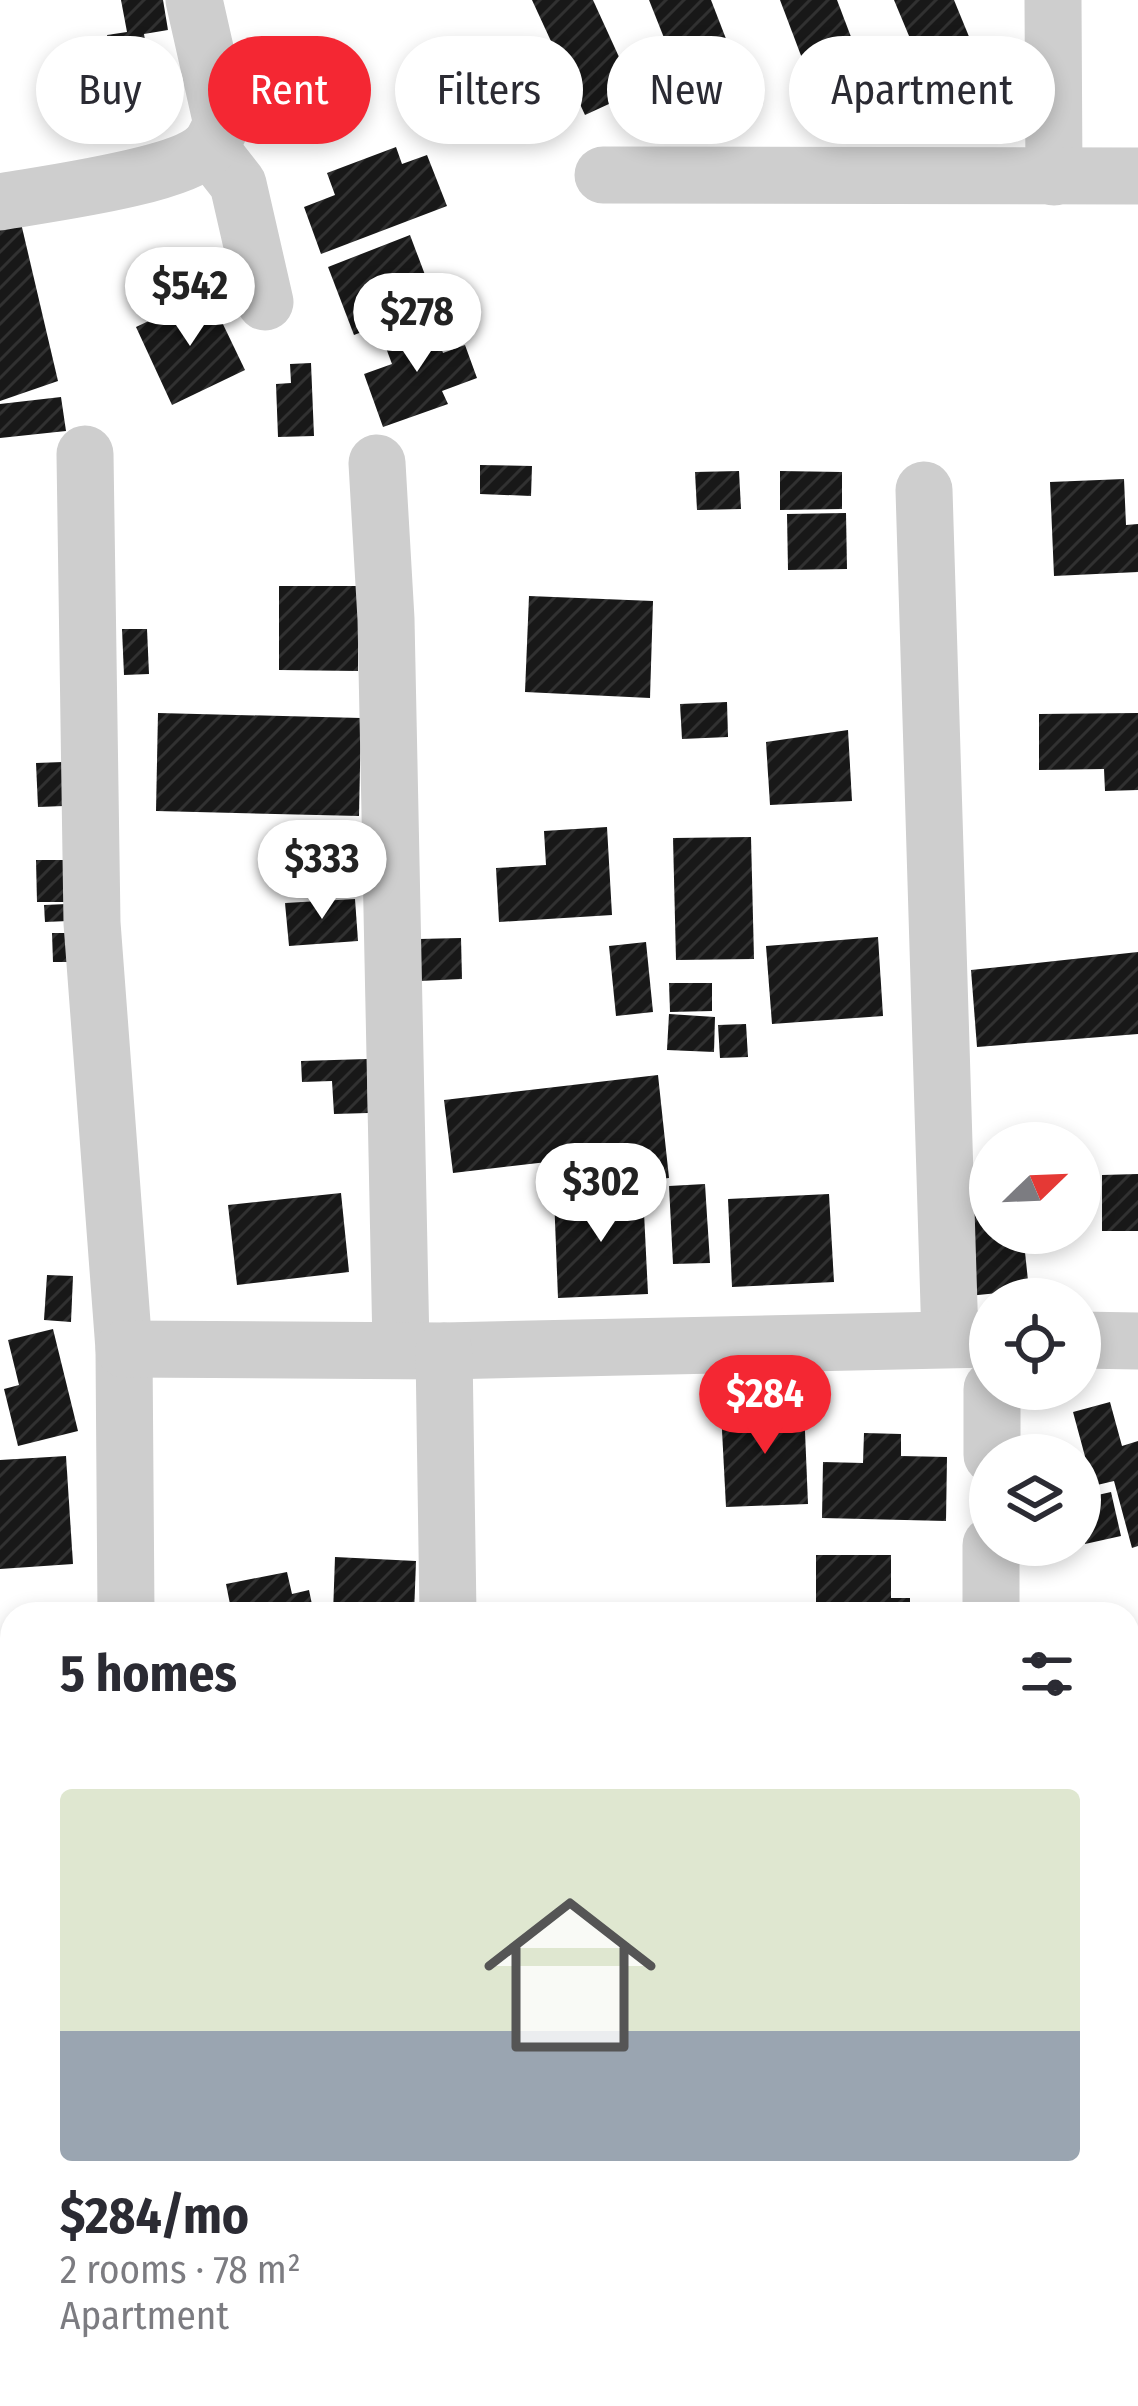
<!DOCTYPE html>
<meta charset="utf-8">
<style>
:root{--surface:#fff;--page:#f2f2f3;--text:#2b2b33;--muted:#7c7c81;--line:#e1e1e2;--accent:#f42733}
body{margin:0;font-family:"Fira Sans Condensed",sans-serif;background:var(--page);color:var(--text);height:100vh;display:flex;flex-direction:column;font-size:45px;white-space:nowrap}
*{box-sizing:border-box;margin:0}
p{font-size:39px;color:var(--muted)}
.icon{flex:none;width:66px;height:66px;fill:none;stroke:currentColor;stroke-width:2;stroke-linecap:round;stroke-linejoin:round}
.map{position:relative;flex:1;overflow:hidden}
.details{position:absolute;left:0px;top:1602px;width:1140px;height:804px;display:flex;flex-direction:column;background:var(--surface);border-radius:36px 36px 0 0;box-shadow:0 6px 18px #0003}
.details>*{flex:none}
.hud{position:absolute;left:36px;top:36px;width:1068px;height:108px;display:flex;gap:24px}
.needle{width:78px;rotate:67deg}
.buttons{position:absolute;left:969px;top:1122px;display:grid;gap:24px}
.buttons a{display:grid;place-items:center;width:132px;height:132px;border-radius:50%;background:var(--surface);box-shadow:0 6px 18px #0003;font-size:60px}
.price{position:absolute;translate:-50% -102px;padding:0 27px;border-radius:42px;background:#fff;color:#222;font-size:39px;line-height:78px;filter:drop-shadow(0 3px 6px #0008)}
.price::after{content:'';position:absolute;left:50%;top:72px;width:36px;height:27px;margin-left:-18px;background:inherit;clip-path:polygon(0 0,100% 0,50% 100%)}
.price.selected{background:var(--accent);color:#fff}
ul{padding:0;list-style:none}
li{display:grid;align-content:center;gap:24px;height:636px;padding:0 60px}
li+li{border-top:3px solid var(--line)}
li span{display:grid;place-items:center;height:372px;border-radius:12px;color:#555}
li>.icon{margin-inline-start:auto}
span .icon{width:216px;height:216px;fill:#fffc;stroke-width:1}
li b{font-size:51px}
h2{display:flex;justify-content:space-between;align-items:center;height:144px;padding:0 60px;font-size:51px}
.tag{padding:0 42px;border-radius:54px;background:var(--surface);box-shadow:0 6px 18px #0003;font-size:42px;line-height:108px}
.tag.selected{background:var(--accent);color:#fff}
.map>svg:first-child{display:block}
.building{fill:url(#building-hatch)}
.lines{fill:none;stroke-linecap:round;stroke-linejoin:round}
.minor{stroke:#cecece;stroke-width:57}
</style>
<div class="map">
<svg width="1138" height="2406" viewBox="0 0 1138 2406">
<defs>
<pattern id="building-hatch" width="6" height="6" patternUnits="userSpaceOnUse" patternTransform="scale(3)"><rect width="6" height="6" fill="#181818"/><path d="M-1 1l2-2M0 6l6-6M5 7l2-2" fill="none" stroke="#313131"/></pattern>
</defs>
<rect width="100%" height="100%" fill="#fff"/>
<g class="building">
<polygon points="121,0 163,0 168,30 144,34 154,95 119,101 107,35 127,32"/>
<polygon points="532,0 593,0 635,92 585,115"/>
<polygon points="649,0 711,0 752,106 699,126"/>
<polygon points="780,0 837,0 878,108 828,127"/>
<polygon points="894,0 954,0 997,105 947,127"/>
<polygon points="112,85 122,119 61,134 52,100"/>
<polygon points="396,147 402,164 427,155 447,206 321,254 304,207 335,195 327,173"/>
<polygon points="17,206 58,381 0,401 0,210"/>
<polygon points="410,235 436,304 354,335 328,267"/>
<polygon points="208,293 245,370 172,405 136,327"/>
<polygon points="432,323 443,353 465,345 477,378 442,391 448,404 383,427 364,374 392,364 383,340"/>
<polygon points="311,363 314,436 278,437 276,384 291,383 290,364"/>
<polygon points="61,397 66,431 0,438 0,404"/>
<polygon points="480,465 532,466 531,496 480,494"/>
<polygon points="739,471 741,509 697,510 695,472"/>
<polygon points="780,471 842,472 842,509 780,510"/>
<polygon points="1124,479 1126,525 1138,524 1138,572 1054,576 1050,482"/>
<polygon points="846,513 847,569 788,570 787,514"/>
<polygon points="279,586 358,586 358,671 279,670"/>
<polygon points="529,596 653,601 650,698 525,692"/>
<polygon points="122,629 147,629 149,674 124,675"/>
<polygon points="727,702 728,737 682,739 680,704"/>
<polygon points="158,713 361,718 359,816 156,811"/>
<polygon points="1138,713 1138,790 1105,791 1104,769 1039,770 1039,714"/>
<polygon points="848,730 852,801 770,805 766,742"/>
<polygon points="63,762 64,806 38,807 36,763"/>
<polygon points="607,827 612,915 499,922 496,868 546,865 544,831"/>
<polygon points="751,837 754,959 676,960 673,838"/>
<polygon points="36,860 67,860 68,902 37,902"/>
<polygon points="355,899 358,941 289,946 285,903"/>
<polygon points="67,904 68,921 45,922 44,905"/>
<polygon points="52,933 68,933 69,962 53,962"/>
<polygon points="878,937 883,1016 772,1024 766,946"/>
<polygon points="461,938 462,979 420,981 419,939"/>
<polygon points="646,942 653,1012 616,1016 609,946"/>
<polygon points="1138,952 1138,1034 977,1047 971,970"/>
<polygon points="669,983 712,983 712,1011 670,1012"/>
<polygon points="669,1014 715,1017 714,1052 667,1050"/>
<polygon points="746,1024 748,1057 720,1058 718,1025"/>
<polygon points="367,1059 368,1113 334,1114 332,1081 302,1082 301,1061"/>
<polygon points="658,1075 669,1178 603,1185 599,1156 453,1173 444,1100"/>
<polygon points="1080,1174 1091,1175 1090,1202 1080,1202"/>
<polygon points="1138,1174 1138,1231 1102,1231 1102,1175"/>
<polygon points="705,1184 710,1263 673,1264 669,1186"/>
<polygon points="643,1192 648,1294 558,1298 554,1196"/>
<polygon points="341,1193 349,1272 237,1285 228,1205"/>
<polygon points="829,1194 834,1282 732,1287 728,1199"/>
<polygon points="990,1206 990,1233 1023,1233 1029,1290 968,1296 959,1209"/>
<polygon points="47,1275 73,1276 71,1322 44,1320"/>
<polygon points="53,1329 78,1431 18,1446 4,1389 19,1385 8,1340"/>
<polygon points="1110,1402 1122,1446 1138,1441 1138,1546 1132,1548 1114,1481 1093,1486 1073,1412"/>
<polygon points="804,1407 808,1504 726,1507 721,1411"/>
<polygon points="864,1433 901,1434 901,1456 947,1457 946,1521 822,1518 823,1462 863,1463"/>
<polygon points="66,1456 73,1564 0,1569 0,1460"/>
<polygon points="1111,1492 1121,1536 1085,1544 1080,1499"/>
<polygon points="816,1555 891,1555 891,1598 910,1598 910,1614 816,1614"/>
<polygon points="335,1557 416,1561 414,1614 333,1614"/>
<polygon points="287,1572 292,1594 309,1590 314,1614 232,1614 226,1584"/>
<polygon points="1138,1675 1138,1765 1134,1765 1129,1676"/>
<polygon points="1138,1802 1138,1888 1128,1888 1130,1803"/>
<polygon points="0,2134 12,2136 12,2213 0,2211"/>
<rect x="0" y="2248" width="12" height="75"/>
</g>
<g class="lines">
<g class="minor">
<polyline points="1053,0 1054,177"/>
<polyline points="209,147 238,184 265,302"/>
<polyline points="603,175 1138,176"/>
<path d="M0,202C45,194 179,177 208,148C214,142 218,131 222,124L194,0"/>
<polyline points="85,454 92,923 124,1349 126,1614"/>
<polyline points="377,463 386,619 401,1347"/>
<polyline points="924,490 950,1339"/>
<polyline points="1080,1340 1138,1341"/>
<polyline points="124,1349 444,1351 990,1339"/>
<polyline points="444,1351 448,1614"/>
<polyline points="992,1455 992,1389"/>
<polyline points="991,1614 991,1545"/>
<polyline points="0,1690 12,1690"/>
<polyline points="1128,2339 1138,2339"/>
<polyline points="0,2369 12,2368"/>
<polyline points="460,2394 460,2406"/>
<polyline points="749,2394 750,2406"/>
<polyline points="144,2406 144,2394"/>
</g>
</g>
</svg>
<div class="buttons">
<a><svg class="needle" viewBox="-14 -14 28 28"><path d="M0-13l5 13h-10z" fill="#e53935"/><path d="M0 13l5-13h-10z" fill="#7c7c81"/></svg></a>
<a><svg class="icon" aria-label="locate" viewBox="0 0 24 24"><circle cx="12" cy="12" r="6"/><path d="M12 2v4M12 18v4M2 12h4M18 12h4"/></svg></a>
<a><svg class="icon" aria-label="layers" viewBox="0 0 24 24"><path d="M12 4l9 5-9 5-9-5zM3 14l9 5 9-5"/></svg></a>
</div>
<b class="price" style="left:190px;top:349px">$542</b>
<b class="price" style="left:417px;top:375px">$278</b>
<b class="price" style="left:322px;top:922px">$333</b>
<b class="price" style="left:601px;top:1245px">$302</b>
<b class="price selected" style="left:765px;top:1457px">$284</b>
<div class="hud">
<a class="tag">Buy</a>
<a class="tag selected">Rent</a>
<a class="tag">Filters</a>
<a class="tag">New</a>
<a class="tag">Apartment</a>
</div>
<section class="details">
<h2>5 homes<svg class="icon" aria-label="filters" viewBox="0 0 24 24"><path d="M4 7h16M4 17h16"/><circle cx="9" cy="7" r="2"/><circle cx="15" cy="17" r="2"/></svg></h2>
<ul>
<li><span style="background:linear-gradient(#dfe7d0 65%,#9aa5b1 0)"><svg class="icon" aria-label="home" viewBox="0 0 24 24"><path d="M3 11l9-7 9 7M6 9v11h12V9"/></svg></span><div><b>$284/mo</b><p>2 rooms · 78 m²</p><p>Apartment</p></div></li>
</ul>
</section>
</div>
